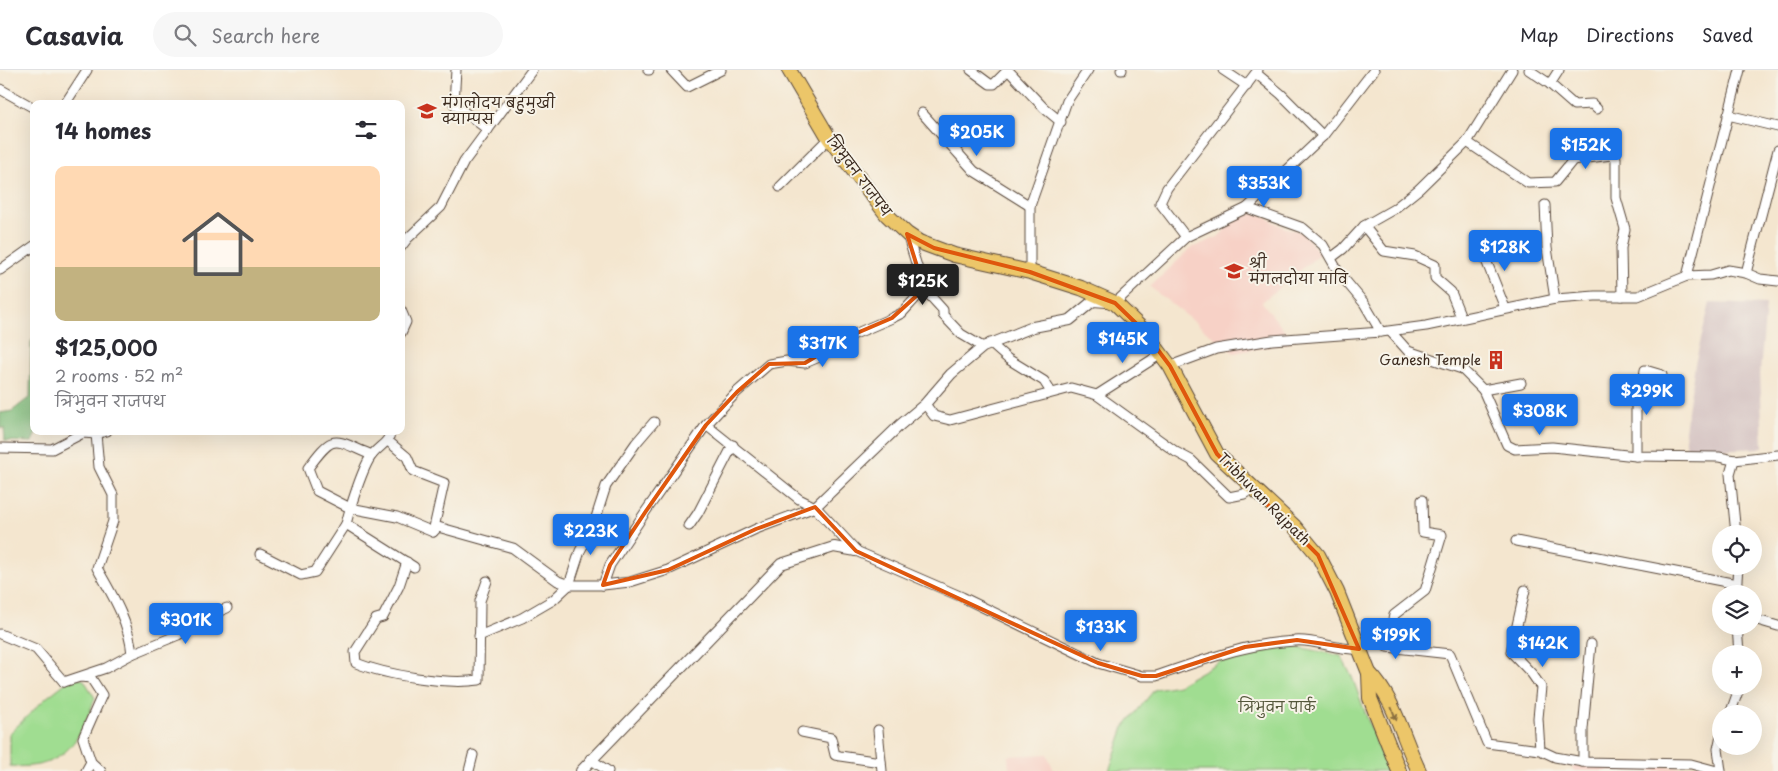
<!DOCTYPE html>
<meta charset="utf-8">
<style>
:root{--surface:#fff;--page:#f7f7f7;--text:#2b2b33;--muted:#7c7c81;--line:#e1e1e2;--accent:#1a73e8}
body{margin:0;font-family:"Playpen Sans","Playpen Sans Deva",sans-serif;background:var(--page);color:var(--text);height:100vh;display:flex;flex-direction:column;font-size:19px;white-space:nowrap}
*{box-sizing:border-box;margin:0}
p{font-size:16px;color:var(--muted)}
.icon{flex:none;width:28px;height:28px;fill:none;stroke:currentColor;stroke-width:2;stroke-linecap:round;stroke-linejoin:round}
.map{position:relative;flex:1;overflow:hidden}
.sheet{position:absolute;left:30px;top:30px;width:375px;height:335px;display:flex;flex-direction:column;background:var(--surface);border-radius:10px;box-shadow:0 5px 20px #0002}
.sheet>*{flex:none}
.buttons{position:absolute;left:1712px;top:455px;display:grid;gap:10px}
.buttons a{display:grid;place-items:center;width:50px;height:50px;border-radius:50%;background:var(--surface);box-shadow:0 5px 20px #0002;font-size:25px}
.price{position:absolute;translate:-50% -42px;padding:0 11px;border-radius:5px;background:var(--accent);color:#fff;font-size:16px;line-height:32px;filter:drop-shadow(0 1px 2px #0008)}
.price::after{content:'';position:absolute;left:50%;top:30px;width:15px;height:11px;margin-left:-8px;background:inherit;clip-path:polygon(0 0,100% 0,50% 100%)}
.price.selected{background:#222;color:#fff}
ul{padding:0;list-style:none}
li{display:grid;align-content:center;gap:10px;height:265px;padding:0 25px}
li+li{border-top:1px solid var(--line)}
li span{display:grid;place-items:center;height:155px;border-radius:10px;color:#555}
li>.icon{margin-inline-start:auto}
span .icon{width:90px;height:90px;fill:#fffc;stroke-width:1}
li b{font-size:21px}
h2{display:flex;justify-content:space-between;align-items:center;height:60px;padding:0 25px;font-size:21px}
header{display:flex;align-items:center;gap:30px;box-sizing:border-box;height:70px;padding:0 25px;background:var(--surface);border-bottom:1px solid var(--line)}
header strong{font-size:24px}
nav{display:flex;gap:28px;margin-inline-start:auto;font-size:18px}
.search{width:350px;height:45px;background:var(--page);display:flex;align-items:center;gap:12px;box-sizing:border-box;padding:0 18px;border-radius:28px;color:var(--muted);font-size:19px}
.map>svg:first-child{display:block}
.built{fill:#f7d1c6}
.industrial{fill:#d2bfbf}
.green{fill:#a0dd91;stroke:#6e8458}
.forest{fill:#80bc7b;stroke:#5e734c}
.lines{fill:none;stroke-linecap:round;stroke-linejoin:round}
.minor-casing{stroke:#574639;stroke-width:11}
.tertiary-casing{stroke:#574639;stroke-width:12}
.trunk-casing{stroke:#574639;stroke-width:16}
.minor{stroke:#fff;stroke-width:9}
.tertiary{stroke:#fff;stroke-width:10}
.trunk{stroke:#ecc669;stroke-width:14}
.oneway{fill:#8b7040}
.marked{fill:none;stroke:#df570d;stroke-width:4;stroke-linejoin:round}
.labels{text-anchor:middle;stroke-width:4;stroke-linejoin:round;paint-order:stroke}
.poi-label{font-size:14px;fill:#3b2a1e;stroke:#f7f3e8;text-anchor:start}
.street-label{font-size:14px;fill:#3b2a1e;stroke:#f7f3e8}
.park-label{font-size:14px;fill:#54573b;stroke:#f7f3e8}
</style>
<header>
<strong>Casavia</strong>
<div class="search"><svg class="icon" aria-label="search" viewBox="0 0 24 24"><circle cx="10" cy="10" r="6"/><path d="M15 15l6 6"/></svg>Search here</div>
<nav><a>Map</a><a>Directions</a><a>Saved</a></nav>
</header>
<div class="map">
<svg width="1778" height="701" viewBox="0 0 1778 701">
<rect width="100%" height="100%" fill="#f7f3e8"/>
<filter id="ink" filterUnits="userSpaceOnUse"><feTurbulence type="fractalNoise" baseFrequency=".02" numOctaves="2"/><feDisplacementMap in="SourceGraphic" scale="10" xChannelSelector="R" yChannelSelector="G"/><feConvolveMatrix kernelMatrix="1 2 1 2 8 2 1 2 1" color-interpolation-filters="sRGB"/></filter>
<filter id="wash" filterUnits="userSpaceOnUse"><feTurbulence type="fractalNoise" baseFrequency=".0096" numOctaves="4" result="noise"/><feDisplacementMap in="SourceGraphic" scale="20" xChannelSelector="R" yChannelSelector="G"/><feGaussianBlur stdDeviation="1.12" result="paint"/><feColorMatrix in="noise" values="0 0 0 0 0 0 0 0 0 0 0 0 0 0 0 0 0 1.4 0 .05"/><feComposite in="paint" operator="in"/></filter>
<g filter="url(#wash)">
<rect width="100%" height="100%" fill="#f4e6cf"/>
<g class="built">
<polygon points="1243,143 1260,144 1283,157 1302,162 1320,184 1262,232 1293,272 1234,283 1150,217 1191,178 1218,167"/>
<polygon points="1047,684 1054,701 1009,701 1008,686"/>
<polygon points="1573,695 1680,697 1678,701 1572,701"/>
</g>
<polygon class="industrial" points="1710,233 1766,235 1760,301 1763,378 1687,381 1685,361 1695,294"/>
<g class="green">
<polygon points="1280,573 1341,586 1352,607 1387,701 1109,701 1124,657 1155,619 1178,615 1243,578"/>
<path d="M73,607L84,610L95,628C80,669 66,701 10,696V663L46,628Z"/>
</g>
<polygon class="forest" points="34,267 34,361 37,361 32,372 5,371 4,358 0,358 0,343 12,341 30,327 31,272"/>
</g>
<g filter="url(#ink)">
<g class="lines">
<g class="minor-casing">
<g id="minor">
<polyline points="456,0 454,34 488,60"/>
<polyline points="648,0 649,0"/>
<polyline points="671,0 687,17 721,0"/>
<polyline points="971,0 990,14 994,14 1008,0"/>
<polyline points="1008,0 1044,38 1061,52"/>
<polyline points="1121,0 1122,0"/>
<polyline points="1223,0 1247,16"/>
<polyline points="1529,0 1550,14 1574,35 1592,34 1597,39"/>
<polyline points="1257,4 1281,24 1323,66"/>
<polyline points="1550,14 1559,0"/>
<polyline points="0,19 34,38"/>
<polyline points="65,34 87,0"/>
<polyline points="922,43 974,101 1030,136"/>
<polyline points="1728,45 1778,57"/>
<polyline points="1467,72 1528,113 1555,112 1573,90 1611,85 1616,88 1616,128 1625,159 1621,178 1622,226"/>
<polyline points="780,117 829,68"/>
<polyline points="1545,135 1547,178 1555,229"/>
<polyline points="1364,156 1384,181 1415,186 1435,195 1435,208 1451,222 1461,247"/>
<polyline points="907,164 924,219 943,240 943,245 961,264 983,277"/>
<polyline points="1186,167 1160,133 1167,118 1258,0"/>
<polyline points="1480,175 1505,238"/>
<polyline points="401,177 407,169 441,137 464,92 532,0"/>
<polyline points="1331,188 1343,179 1364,156 1394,139 1419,119 1467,72 1512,0"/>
<polyline points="0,200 34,176"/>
<polyline points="1030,202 1030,136 1067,31 1088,0"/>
<polyline points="1746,203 1778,80"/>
<polyline points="1687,206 1740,0"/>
<polyline points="1115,233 1186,167 1247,138 1323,66 1374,0"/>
<polyline points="401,240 406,252 401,263"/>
<polyline points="1381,262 1426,256 1555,229 1595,226 1638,226 1687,206 1711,205 1728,200 1746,203 1760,209 1778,211"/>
<polyline points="1391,262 1408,281 1462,299 1483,320 1507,375 1515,379 1552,377 1636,386 1719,387 1734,390 1778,385"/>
<polyline points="990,273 1008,289 1044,311 1051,322"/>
<polyline points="1170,296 1216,279 1272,270 1381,262 1364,233 1339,203 1323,175 1303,158 1247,138"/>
<polyline points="1483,320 1521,313"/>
<polyline points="1097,325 1161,284"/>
<polyline points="925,334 934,346 950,350 1071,318 1097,325 1176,382 1191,390 1229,427 1244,424 1253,418"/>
<polyline points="706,355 799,429 815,437"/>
<path d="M391,361C388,374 380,375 372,385C363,396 350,438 346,454L414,497"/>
<path d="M96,364L99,397L113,425V451L97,498C113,526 129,552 132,584L106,598L64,612L80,607L91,608L102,625L83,668L91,692L101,701"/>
<polyline points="388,371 407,387 413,401 444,413 433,462"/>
<polyline points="0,378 52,379 83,363 96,364 107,361"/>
<path d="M372,385C332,369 335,362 308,398L317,421L350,438L397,447L433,462L438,457L513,478L558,511L569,515H603L630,512L668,500L756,459L815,437"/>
<polyline points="1636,386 1636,333 1641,325 1645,300 1662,305"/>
<polyline points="1734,390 1730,404 1736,464"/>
<polyline points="1422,430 1423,462 1442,465 1425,521 1394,545 1387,577 1450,584 1487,673 1540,680 1555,687 1583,692 1691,694 1717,701"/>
<polyline points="689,456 698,443 733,375"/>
<polyline points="1516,471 1737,514"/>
<path d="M856,481L962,527L1098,593L1142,606H1156C1201,591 1247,573 1295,571C1316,569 1337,581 1359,579"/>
<polyline points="260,484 301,505 315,502 346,454"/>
<path d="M407,492L399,516L383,547L376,549L355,582L356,593C386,605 447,615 479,610L480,531L487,511"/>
<polyline points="603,515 610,495 646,441 706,355 737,322 769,294 787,291 805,293 819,287 850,266 892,248 902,243 924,219"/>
<polyline points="1525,520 1511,582 1532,604 1541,617 1538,648 1540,680"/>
<polyline points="1736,524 1738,496"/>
<polyline points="1754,549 1778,556"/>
<polyline points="1737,556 1739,584"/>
<polyline points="0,564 36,579 64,612"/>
<polyline points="479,566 522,548 553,530 569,515 580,481 593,457 606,416 636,373 654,352"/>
<polyline points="132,584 178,565 208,546 227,538"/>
<polyline points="1730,644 1740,616"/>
<polyline points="878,660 882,701"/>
<polyline points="802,662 831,668 835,685 840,686 881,692"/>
<polyline points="590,689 608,701"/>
<polyline points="1583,692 1583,659 1591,574"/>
<polyline points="86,701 91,692"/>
<polyline points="469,701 473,685"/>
<polyline points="1721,701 1718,679 1721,665"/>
</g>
</g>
<g class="tertiary-casing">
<g id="tertiary">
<polyline points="856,481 815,437 900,355 925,334 951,304 983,277 1033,257 1070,250 1093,231 1107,232"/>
<polyline points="581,701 781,494 834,477 856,481"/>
</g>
</g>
<g class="trunk-casing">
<g id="trunk">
<polyline points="789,0 829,68 887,145 907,164 919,172 954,185 1030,202 1081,218 1115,233 1143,260 1170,296 1217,384 1294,456 1318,485 1337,522 1369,603 1370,628 1399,701"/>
<path d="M1369,603C1395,629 1403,669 1419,701"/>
</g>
</g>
<use href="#minor" class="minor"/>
<use href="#tertiary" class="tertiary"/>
<use href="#trunk" class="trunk"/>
</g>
<defs><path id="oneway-solid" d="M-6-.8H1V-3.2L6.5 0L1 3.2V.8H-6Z" transform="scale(1.25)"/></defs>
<use class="oneway" href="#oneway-solid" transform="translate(1394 644) rotate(69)"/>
</g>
<path class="marked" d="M907,164L934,178L1030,202L1115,233L1143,260L1170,296L1217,384L1318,485L1359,579L1297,570L1245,577L1156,606H1142L1098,593L856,481L815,437L756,459L668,500L603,515L610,495L646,441L706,355L737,322L769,294L805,293L850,266L892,248L924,219Z"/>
<defs>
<g id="university-bare" transform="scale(1.5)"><path d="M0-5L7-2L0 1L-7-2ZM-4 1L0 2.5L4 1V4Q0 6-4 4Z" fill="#c8321e" stroke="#f7f3e8" stroke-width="2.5" paint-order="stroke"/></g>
<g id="school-bare" transform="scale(1.5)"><path d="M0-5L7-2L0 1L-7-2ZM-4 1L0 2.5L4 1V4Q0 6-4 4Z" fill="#c8321e" stroke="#f7f3e8" stroke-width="2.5" paint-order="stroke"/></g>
<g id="building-bare" transform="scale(1.5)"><path d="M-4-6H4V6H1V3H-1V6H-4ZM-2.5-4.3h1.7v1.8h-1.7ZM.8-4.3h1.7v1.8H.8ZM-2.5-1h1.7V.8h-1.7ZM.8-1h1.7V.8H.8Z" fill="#c8321e" stroke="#f7f3e8" stroke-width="2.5" paint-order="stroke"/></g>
</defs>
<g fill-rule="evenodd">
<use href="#university-bare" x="427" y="41"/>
<use href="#school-bare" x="1234" y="201"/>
<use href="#building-bare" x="1496" y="290"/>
</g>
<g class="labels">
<g class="poi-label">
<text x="442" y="38">मंगलोदय बहुमुखी<tspan x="442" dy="16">क्याम्पस</tspan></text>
<text x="1249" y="198">श्री<tspan x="1249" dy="16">मंगलदोया मावि</tspan></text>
<text x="1481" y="295" text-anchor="end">Ganesh Temple</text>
</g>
<g class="street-label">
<text transform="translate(859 106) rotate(53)" y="5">त्रिभुवन राजपथ</text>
<text transform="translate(1264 429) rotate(45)" y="5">Tribhuvan Rajpath</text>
</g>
<g class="park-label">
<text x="1277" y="642">त्रिभुवन पार्क</text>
</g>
</g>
</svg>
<div class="buttons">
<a><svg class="icon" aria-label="locate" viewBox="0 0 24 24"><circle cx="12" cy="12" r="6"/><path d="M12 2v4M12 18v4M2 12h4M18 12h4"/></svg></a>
<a><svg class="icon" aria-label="layers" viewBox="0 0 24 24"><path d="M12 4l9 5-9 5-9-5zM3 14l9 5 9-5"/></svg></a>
<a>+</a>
<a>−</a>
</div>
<b class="price" style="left:977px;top:87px">$205K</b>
<b class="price" style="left:1586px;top:100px">$152K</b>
<b class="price" style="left:1264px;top:138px">$353K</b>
<b class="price" style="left:1505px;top:202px">$128K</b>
<b class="price selected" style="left:923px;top:236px">$125K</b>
<b class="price" style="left:1123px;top:294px">$145K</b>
<b class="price" style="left:823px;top:298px">$317K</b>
<b class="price" style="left:1647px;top:346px">$299K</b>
<b class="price" style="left:1540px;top:366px">$308K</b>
<b class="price" style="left:591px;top:486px">$223K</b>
<b class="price" style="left:186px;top:575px">$301K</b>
<b class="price" style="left:1101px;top:582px">$133K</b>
<b class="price" style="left:1396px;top:590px">$199K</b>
<b class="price" style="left:1543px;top:598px">$142K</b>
<section class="sheet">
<h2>14 homes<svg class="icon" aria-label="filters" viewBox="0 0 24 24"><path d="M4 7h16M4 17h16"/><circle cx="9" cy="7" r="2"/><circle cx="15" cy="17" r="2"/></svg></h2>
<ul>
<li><span style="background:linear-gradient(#ffd9b3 65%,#c2b280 0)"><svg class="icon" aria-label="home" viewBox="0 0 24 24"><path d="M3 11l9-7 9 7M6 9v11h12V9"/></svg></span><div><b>$125,000</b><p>2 rooms · 52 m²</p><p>त्रिभुवन राजपथ</p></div></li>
</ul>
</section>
</div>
